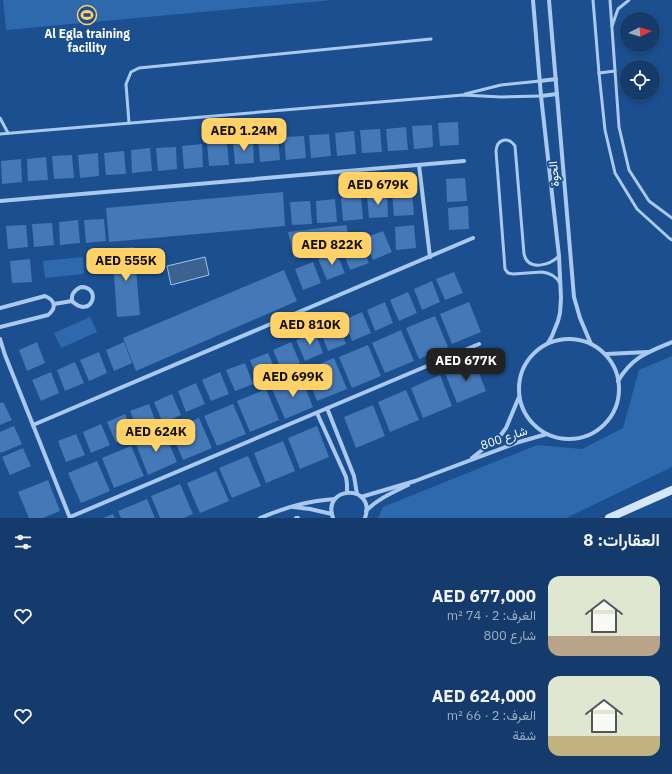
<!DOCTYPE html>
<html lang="ar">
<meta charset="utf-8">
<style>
:root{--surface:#143b6b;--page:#1d4271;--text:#f1f3f6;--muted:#9dadc1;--line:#33557e;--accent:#ffd166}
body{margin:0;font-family:"IBM Plex Sans",Vazirmatn,sans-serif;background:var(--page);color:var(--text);direction:rtl;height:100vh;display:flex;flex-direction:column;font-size:15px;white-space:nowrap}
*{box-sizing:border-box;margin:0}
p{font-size:13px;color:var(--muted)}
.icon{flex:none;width:22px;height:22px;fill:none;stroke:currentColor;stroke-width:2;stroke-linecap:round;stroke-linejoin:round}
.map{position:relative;height:518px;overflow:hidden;direction:ltr}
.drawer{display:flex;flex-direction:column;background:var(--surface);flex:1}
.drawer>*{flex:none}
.needle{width:26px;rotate:85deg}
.controls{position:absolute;left:620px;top:12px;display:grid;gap:8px}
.controls a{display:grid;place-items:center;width:40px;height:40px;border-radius:50%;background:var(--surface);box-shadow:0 2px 6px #0003,0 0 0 1px var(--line);font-size:20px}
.price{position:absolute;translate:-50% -34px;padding:0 9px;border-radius:8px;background:var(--accent);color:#111;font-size:13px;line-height:26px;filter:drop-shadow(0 1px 2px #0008)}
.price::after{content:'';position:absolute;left:50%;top:24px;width:12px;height:9px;margin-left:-6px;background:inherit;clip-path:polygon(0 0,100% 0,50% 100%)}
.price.active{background:#222;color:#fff}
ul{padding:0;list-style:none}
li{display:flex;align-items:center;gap:12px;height:100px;padding:0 12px}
li span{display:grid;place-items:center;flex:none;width:112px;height:80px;border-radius:12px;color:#555}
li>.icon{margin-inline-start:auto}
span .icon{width:48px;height:48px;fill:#fffc;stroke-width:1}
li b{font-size:17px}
h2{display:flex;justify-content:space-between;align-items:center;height:48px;padding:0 12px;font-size:17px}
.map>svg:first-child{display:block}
.green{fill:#2e69ad}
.water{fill:#3c6290;stroke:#9cc4f0}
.building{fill:#4478b7}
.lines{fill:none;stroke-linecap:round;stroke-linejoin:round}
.lane{stroke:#a9c9ee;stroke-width:3}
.street{stroke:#a9c9ee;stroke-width:4}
.secondary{stroke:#d6e6fa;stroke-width:8}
.labels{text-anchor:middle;stroke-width:4;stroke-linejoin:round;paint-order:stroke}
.poi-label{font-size:12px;font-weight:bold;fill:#fff;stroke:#1b4f8f}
.street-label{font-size:12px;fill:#fff;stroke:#1b4f8f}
</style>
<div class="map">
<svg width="672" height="518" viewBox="0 0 672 518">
<rect width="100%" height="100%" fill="#1b4f8f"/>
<g class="green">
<polygon points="3,0 332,0 6,30"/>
<polygon points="83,257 84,274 45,278 43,261"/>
<polygon points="90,317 97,332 61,348 54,333"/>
<polygon points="672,356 672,467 566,518 378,518 383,507 537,445 582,449 623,428 639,370"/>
</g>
<polygon class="water" points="205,257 209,275 171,285 167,266"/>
<g class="building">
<polygon points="458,122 459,145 440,146 438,123"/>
<polygon points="432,125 433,147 414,149 412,126"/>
<polygon points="406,127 408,150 388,151 386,129"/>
<polygon points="380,129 382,152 362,153 360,130"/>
<polygon points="354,131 356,154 337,156 335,133"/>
<polygon points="329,134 331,156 311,158 309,135"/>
<polygon points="304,136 306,158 286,160 284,137"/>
<polygon points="278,137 280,160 260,162 258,139"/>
<polygon points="253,140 254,163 235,164 233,141"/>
<polygon points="227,142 229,165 209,166 207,143"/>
<polygon points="202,144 203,167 184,169 182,146"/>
<polygon points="176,147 177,169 158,171 156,148"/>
<polygon points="150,148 152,171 132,173 131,150"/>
<polygon points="124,151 126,174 106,175 104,153"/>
<polygon points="98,153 99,176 80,178 78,155"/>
<polygon points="72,155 74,178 54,179 52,156"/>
<polygon points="46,157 48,180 28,181 27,159"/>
<polygon points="21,159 22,182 2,184 1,161"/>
<polygon points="465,178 467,201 447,202 446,179"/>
<polygon points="283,192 285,226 109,242 106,208"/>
<polygon points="412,192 414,215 394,216 392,194"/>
<polygon points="387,194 388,217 369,218 367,196"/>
<polygon points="361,196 363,219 343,221 341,198"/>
<polygon points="335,199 337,222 317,223 316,201"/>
<polygon points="310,201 312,224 292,225 290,202"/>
<polygon points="468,206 469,229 449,230 448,208"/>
<polygon points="104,219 106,241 86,243 84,220"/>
<polygon points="78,220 80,243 60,245 59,222"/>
<polygon points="52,223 54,245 34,247 32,224"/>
<polygon points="26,225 28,247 8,249 6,226"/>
<polygon points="346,225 349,237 294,258 288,232"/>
<polygon points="414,225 416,248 396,250 395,227"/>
<polygon points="383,231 392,252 373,260 364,238"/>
<polygon points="360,242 369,263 350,270 342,249"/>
<polygon points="134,247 140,315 117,317 112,249"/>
<polygon points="336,252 345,273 327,280 318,259"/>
<polygon points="30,259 32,282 12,283 10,261"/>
<polygon points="313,262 321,283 303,290 295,269"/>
<polygon points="284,270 297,301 136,371 123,338"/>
<polygon points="454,272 463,293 445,300 436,279"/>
<polygon points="432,281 440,302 422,310 414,289"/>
<polygon points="408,292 417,313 399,321 390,300"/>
<polygon points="385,302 393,323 375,331 367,310"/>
<polygon points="469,302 481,332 452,344 440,314"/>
<polygon points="362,312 371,333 352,341 344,320"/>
<polygon points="435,316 448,347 419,359 406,328"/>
<polygon points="338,322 346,344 328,351 320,330"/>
<polygon points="401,330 414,361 385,373 372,343"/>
<polygon points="315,332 323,353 305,361 296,340"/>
<polygon points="37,342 45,363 27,371 19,350"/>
<polygon points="124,342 132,363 114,371 106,350"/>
<polygon points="291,342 300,363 282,371 273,350"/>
<polygon points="368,345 381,376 352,388 339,357"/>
<polygon points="99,352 107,373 89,381 80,360"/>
<polygon points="268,353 277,374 258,381 250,360"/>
<polygon points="334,358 347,389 317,401 305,370"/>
<polygon points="474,360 486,391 457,403 445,373"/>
<polygon points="75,362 84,383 65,391 57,370"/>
<polygon points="245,363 253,384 235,391 226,370"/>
<polygon points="51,372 59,393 41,401 32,380"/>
<polygon points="220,372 229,394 211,401 202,380"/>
<polygon points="440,375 452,406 423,418 411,388"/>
<polygon points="301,377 313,407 285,419 272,389"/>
<polygon points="196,383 205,404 186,412 178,391"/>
<polygon points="266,389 279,420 250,432 237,401"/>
<polygon points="406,390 419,420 390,432 378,402"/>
<polygon points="172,394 181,415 163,423 154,402"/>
<polygon points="3,402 12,420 0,425 0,403"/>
<polygon points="149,404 157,425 139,432 130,411"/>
<polygon points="233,404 246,434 217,446 204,416"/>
<polygon points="373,405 385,436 356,448 344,417"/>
<polygon points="125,414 134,435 116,443 107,422"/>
<polygon points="199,418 212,448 183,460 170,430"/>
<polygon points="101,424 110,445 91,453 83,432"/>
<polygon points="14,426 22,444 1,453 0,451 0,432"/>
<polygon points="317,426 329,457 300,469 288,438"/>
<polygon points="164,432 177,462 148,475 136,444"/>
<polygon points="76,434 85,455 66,462 58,441"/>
<polygon points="283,441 295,471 266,483 254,453"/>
<polygon points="131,446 144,476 114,488 102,458"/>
<polygon points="23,448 31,466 10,475 2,457"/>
<polygon points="248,456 261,486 232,498 219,468"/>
<polygon points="97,461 110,491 81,503 68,473"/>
<polygon points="216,471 229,501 200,513 187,483"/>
<polygon points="48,480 60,511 43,518 29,518 18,492"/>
<polygon points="180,484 193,514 184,518 160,518 151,496"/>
<polygon points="147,499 155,518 121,518 118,511"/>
<polygon points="113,514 115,518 103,518"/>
</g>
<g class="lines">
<g class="lane">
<polyline points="593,0 599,73 605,130 615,173 637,209 669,238 672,240"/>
<polyline points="610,0 619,127 629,170 649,201 672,218"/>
<polyline points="612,26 618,9 629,0"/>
<polyline points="599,73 615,71"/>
<polyline points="465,94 501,85 540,81"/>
<polyline points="0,118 8,133"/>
<polyline points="129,123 126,84 131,72 139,68 431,39"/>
<polyline points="0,134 463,95 501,97 541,96"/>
<path d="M559,256C550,265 528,272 524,254L515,146C508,136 497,139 496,151L505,269L508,273L513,274L542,272C550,273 556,276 560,283"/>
</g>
<g class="street">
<polyline points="533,0 541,96 559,256 561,298 560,313 558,321 552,336 548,343"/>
<polyline points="549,0 574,297 580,318 591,344"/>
<polyline points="540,81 556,79"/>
<polyline points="541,96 557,94"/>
<polyline points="419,165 430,257"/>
<polyline points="0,201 464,161"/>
<path d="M81,287C103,287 91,320 72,301C71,294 74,290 81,287Z"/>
<polyline points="54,304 72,301"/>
<path d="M0,308L45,296C55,300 57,308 48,315L0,327"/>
<circle cx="569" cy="389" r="50"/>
<polyline points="0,339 5,355 33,425 70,518"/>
<polyline points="606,354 648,352"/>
<path d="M618,381C632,357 648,352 672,342"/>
<polyline points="327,408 354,476 357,494"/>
<polyline points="317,413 346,477 347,484 347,492"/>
<polyline points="33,425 473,238"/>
<polyline points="472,458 500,436 506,428 519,397"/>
<polyline points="361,497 415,481 519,442 547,434"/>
<polyline points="293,507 310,509 332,514"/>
<path d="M366,511C377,499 394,492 408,485"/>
<polyline points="70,517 479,344"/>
<path d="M260,518C287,507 306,501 335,499"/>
<polyline points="296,518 298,518"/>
<path d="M333,518C321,485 377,484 365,518"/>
</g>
<polyline class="secondary" points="609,518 672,490"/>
</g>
<defs>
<g id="stadium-ring" transform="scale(1)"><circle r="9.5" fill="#1b4f8f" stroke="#ffd166" stroke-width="1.5"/><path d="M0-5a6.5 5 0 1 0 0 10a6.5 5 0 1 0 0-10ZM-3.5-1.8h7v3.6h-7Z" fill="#ffd166"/></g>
</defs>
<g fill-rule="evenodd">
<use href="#stadium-ring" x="87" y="15"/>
</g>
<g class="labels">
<g class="poi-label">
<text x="87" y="38">Al Egla training<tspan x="87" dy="14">facility</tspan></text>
</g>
<g class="street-label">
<text transform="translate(554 174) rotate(-95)" y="4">الحوة</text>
<text transform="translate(504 438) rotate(-19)" y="4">شارع 800</text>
</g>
</g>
</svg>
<div class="controls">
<a><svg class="needle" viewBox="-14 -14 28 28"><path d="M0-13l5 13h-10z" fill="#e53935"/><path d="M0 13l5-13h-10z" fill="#9dadc1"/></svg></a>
<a><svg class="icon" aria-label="locate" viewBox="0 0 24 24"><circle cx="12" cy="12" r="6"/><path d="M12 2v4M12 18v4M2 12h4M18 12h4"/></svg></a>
</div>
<b class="price" style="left:244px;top:152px">AED 1.24M</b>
<b class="price" style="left:378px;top:206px">AED 679K</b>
<b class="price" style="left:332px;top:266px">AED 822K</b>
<b class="price" style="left:126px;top:282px">AED 555K</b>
<b class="price" style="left:310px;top:346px">AED 810K</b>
<b class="price active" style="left:466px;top:382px">AED 677K</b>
<b class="price" style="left:293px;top:398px">AED 699K</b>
<b class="price" style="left:156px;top:453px">AED 624K</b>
</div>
<section class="drawer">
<h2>العقارات: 8<svg class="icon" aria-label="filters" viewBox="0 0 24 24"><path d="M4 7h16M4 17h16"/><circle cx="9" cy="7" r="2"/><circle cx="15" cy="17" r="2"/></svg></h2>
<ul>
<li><span style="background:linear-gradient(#dfe7d0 75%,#b9a48a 0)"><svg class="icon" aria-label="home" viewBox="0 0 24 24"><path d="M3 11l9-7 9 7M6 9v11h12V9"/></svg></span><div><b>AED 677,000</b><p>الغرف: 2 · 74 m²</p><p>شارع 800</p></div><svg class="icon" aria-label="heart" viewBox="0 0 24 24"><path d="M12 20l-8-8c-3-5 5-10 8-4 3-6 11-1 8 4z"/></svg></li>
<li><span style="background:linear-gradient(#dfe7d0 75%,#c2b280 0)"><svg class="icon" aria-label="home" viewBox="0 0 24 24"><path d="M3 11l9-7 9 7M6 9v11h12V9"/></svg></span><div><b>AED 624,000</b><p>الغرف: 2 · 66 m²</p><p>شقة</p></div><svg class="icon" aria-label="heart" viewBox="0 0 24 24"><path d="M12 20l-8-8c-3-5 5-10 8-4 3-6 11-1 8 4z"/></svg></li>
</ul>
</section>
